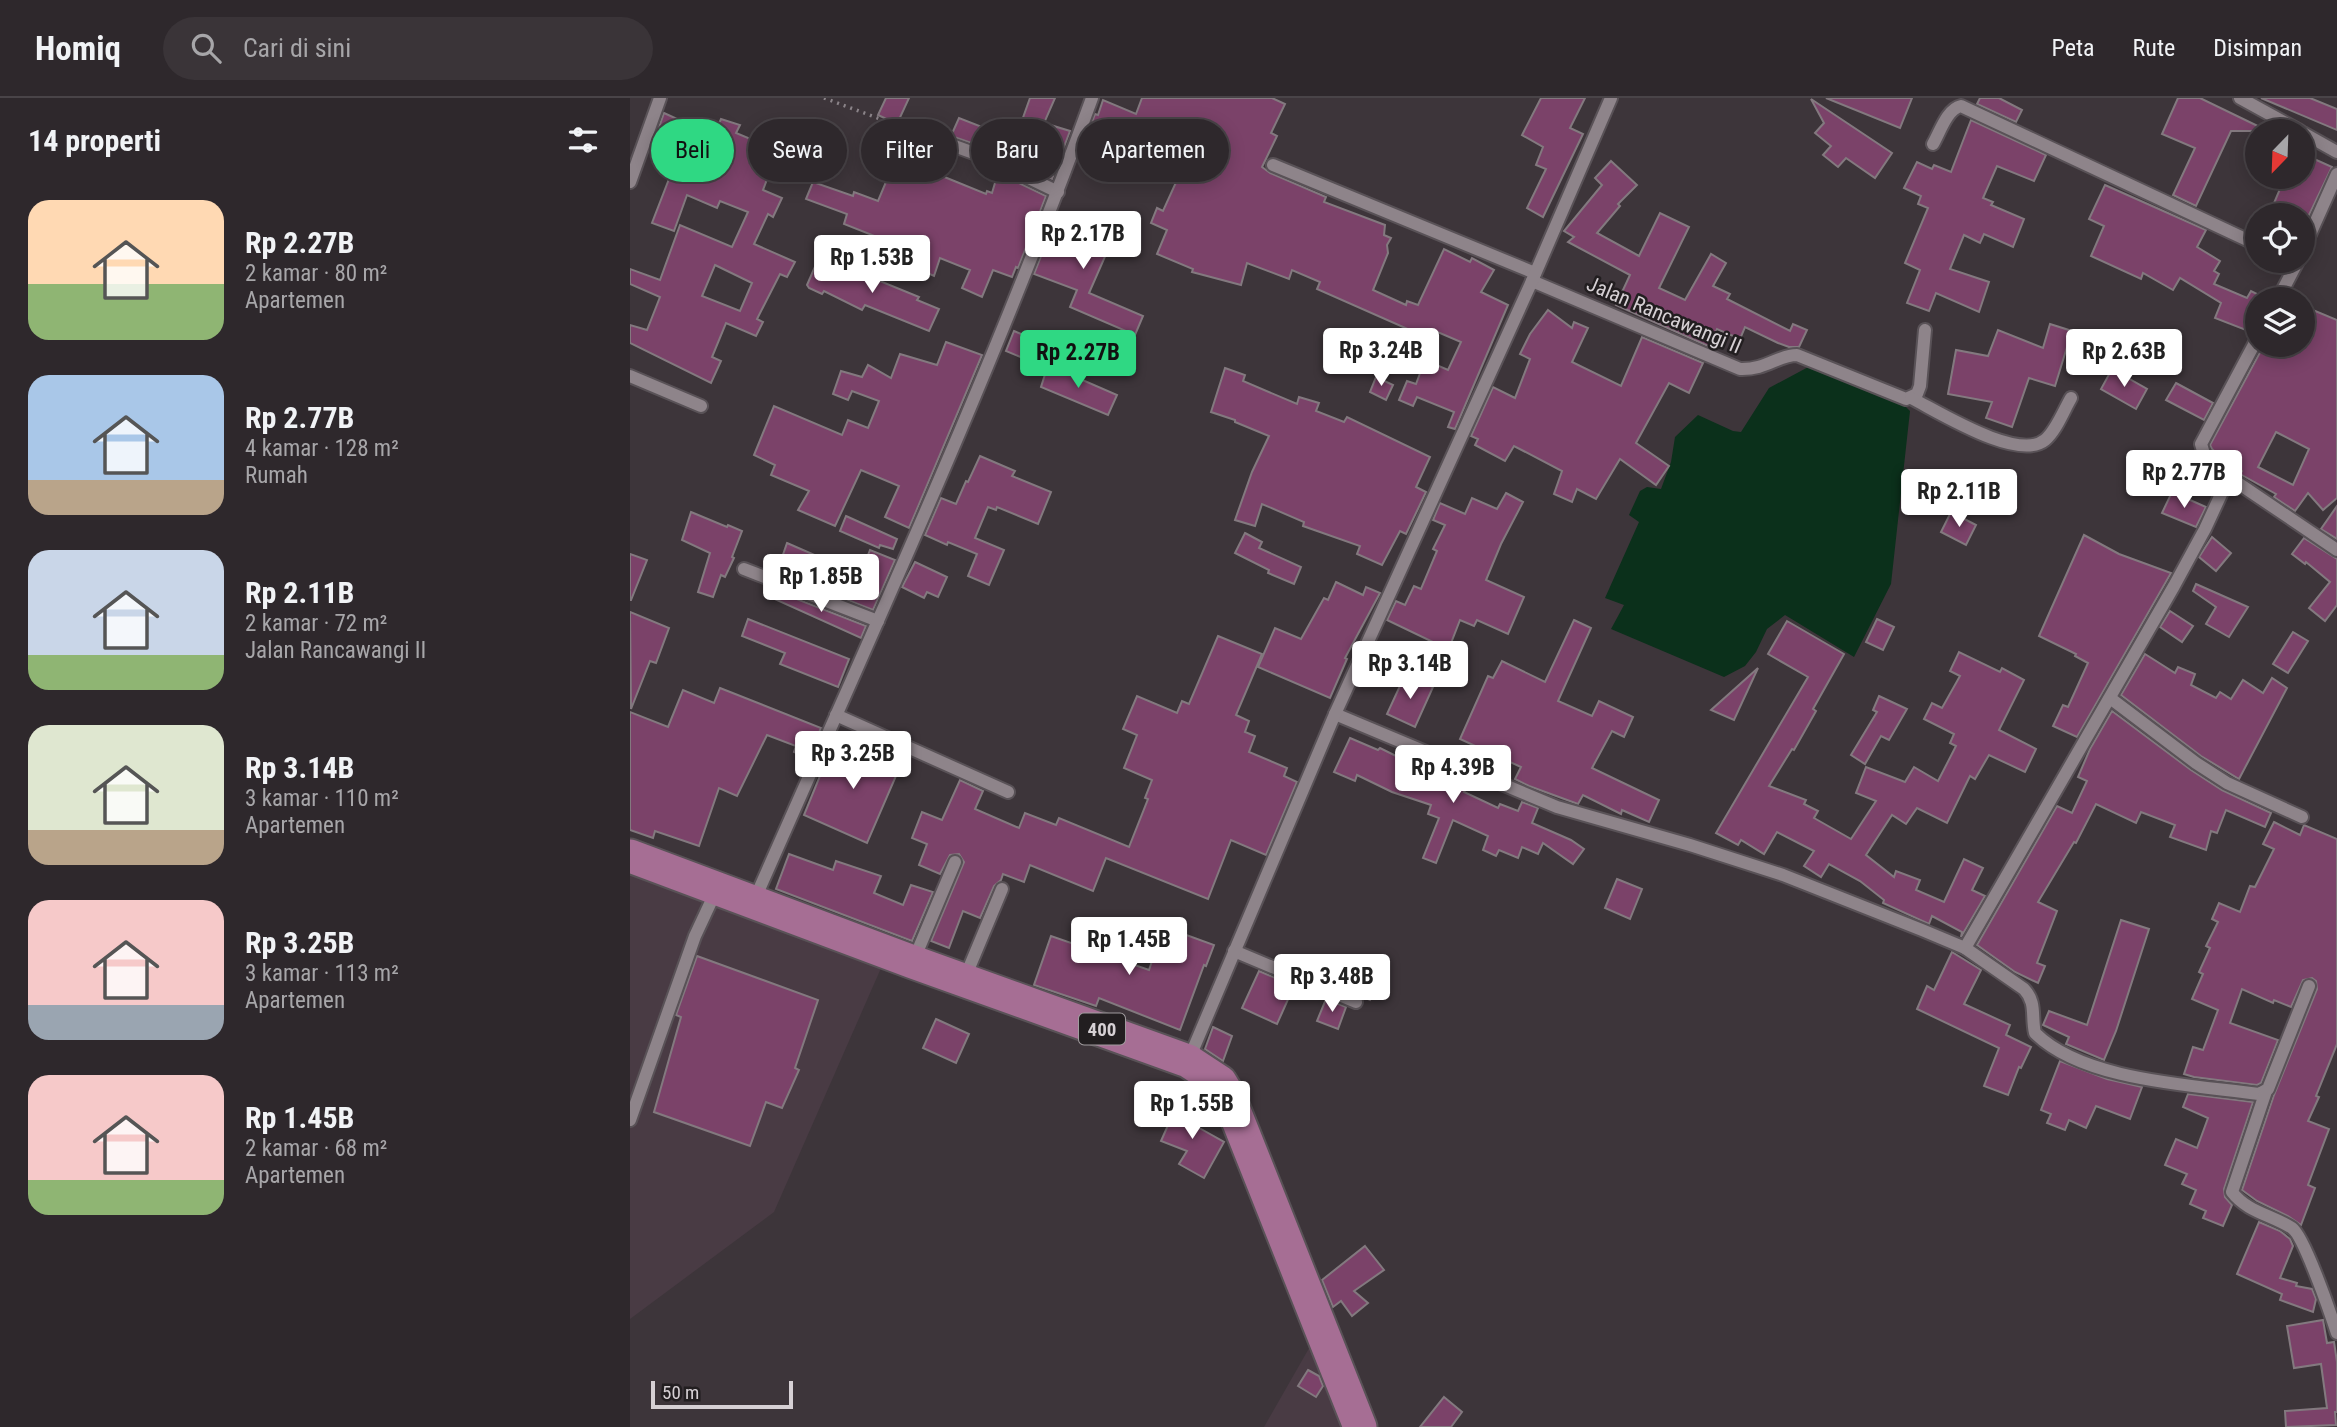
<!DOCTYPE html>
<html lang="id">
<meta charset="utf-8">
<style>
:root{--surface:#2e282c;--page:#3a3438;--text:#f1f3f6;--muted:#a7a6a9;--line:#494448;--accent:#2fd883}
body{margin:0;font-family:"Roboto Condensed",sans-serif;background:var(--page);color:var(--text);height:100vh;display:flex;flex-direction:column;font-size:26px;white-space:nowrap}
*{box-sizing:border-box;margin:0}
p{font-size:23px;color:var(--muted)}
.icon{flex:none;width:38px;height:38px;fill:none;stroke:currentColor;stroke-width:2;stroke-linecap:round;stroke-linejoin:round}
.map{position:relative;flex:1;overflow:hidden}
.details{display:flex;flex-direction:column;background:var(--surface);width:630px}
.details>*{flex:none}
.banner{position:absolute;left:21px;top:21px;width:665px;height:63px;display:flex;gap:14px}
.needle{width:46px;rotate:203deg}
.controls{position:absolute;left:1615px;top:21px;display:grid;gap:14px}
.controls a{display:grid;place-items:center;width:70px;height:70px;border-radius:50%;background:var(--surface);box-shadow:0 4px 18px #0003,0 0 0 2px var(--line);font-size:35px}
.scale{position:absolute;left:21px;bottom:18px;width:142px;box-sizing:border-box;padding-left:7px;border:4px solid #d6d0d4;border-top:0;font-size:19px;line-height:24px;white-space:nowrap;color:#d6d0d4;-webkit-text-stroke:5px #221e20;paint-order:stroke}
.price{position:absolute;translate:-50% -60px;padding:0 16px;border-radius:7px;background:#fff;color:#222;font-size:23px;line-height:46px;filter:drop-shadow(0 2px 4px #0008)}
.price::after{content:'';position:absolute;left:50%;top:42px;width:21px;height:16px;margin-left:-10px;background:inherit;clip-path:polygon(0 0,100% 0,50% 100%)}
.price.on{background:var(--accent);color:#111}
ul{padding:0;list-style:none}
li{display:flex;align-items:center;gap:21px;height:175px;padding:0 28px}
li span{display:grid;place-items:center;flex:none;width:196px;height:140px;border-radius:21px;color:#555}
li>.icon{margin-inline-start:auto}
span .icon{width:84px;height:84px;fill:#fffc;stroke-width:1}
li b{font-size:30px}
h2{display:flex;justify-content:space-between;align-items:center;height:84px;padding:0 28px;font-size:30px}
.tag{padding:0 24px;border-radius:32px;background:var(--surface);box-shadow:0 4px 18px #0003,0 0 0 2px var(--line);font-size:24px;line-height:63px}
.tag.on{background:var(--accent);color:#111}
header{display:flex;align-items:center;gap:42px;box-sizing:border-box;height:98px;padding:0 35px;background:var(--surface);border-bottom:2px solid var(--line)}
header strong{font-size:33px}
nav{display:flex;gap:38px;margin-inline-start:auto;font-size:24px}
.search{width:490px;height:63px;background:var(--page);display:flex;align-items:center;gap:18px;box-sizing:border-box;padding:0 24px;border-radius:38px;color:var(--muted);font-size:26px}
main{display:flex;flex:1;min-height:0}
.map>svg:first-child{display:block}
.built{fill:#493b44}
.water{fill:#0b301b}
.building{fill:#7b4269;stroke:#83797f;stroke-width:2;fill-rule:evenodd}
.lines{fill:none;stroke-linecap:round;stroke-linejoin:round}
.minor-casing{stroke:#595257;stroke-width:16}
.major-casing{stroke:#595257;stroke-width:37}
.path{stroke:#8b8489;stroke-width:3.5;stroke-dasharray:2 5;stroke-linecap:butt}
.minor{stroke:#8e848a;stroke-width:12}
.major{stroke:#a66e94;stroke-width:33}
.labels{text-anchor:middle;stroke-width:5;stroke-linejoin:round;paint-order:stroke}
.shield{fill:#221e20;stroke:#a09b9e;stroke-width:2}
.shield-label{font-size:19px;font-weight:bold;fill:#d6d0d4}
.street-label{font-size:21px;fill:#d6d0d4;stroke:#221e20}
</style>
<header>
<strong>Homiq</strong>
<div class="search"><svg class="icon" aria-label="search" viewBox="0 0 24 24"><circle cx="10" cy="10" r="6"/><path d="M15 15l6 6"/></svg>Cari di sini</div>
<nav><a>Peta</a><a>Rute</a><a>Disimpan</a></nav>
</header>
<main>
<section class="details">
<h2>14 properti<svg class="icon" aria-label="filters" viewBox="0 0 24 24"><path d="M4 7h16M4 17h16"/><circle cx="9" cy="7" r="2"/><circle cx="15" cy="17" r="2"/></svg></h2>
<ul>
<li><span style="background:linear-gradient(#ffd9b3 60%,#8fb573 0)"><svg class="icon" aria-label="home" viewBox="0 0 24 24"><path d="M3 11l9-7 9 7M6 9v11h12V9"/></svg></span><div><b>Rp 2.27B</b><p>2 kamar · 80 m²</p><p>Apartemen</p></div></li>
<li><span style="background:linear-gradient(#a9c7e8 75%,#b9a48a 0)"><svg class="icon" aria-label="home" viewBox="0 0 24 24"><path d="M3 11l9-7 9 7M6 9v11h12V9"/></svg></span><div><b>Rp 2.77B</b><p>4 kamar · 128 m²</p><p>Rumah</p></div></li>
<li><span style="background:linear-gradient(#c9d6e8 75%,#8fb573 0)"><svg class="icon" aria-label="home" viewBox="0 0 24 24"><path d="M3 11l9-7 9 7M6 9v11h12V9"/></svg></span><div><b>Rp 2.11B</b><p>2 kamar · 72 m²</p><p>Jalan Rancawangi II</p></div></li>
<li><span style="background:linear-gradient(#dfe7d0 75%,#b9a48a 0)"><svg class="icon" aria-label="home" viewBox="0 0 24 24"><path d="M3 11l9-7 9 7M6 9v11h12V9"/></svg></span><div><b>Rp 3.14B</b><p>3 kamar · 110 m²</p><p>Apartemen</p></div></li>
<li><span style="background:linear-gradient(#f6c9c9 75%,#9aa5b1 0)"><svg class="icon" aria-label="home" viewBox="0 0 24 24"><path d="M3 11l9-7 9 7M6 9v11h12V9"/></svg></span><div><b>Rp 3.25B</b><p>3 kamar · 113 m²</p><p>Apartemen</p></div></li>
<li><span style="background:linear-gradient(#f6c9c9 75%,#8fb573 0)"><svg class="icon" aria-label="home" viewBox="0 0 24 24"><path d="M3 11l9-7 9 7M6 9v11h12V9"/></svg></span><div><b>Rp 1.45B</b><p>2 kamar · 68 m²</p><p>Apartemen</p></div></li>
</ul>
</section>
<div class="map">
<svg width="1707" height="1329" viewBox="0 0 1707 1329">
<rect width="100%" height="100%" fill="#3d353a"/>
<g class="built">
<polygon points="0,771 255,861 144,1114 0,1221"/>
<polygon points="686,1238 721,1329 634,1329"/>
</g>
<polygon class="water" points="1182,267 1271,304 1280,313 1261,486 1224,559 1155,517 1137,531 1126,554 1115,568 1094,579 981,531 994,507 975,500 1009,424 999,417 1010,393 1017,389 1031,391 1041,364 1045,339 1068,317 1103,333 1111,334 1139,290"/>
<g class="building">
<polygon points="256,0 279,0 267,26 248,17"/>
<polygon points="400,0 425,0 414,25 440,33 422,81 359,51 321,38 329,20 385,42"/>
<polygon points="512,0 642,0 655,6 641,35 647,38 632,69 640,75 696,99 694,104 755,127 754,137 761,140 757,147 758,155 743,192 776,207 777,203 788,207 814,151 840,164 842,160 864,172 851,194 878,207 825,331 818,329 824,314 787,299 783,308 769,302 777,283 786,286 795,262 818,272 831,244 803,232 796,247 777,238 780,232 687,191 690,184 662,172 659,181 617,165 611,187 562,174 563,171 527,156 537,132 521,125 527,110 533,113 548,80 522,69 524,66 477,44 474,51 455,43 465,16 468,17 473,2 506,16"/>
<polygon points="911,0 955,0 940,30 953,36 913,119 897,110 916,71 906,67 913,49 892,37"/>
<polygon points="1196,0 1282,0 1270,30"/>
<polygon points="1350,0 1369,0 1392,12 1386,24 1347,6"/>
<polygon points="1548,0 1570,0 1638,33 1601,33 1566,108 1543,97 1565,50 1532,36"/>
<polygon points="1631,0 1680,0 1707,11 1707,32"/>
<polygon points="1181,1 1262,55 1245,80 1216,60 1208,69 1193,57 1201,48 1185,35 1194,25"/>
<path d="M34,15L56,25L46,49L72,64L91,21L110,27L106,35L123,42L118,53L144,63L133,92L152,100L143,119L138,116L124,146L165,164L157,179L150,176L127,221L133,224L126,238L96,225L82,259L91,263L81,285L0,245V227L17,232L30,199L0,186V171L30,182L50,127L102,149L118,114L90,103L87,110L57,97L44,133L22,125L44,68L33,63L35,59L21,52ZM85,167L122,185L110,213L72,198Z"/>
<polygon points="1341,22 1416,57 1404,83 1367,68 1353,100 1363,104 1361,107 1394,121 1383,149 1354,136 1350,145 1334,137 1320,171 1359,184 1349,214 1306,195 1299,213 1277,205 1290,172 1275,165 1298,110 1288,106 1291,98 1274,90 1287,64 1302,71 1304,67 1321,74"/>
<polygon points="166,30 188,39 186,42 204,51 194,73 180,67 181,65 157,55"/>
<polygon points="1673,56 1702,69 1679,117 1639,117 1650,91 1625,79 1673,79"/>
<polygon points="981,63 1007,87 988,106 990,108 967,135 1009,158 1030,115 1059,129 1029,190 1055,202 1081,156 1096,165 1083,188 1100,196 1097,201 1160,233 1163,226 1177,232 1169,249 1159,249 1148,245 1115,229 1110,241 1087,231 1080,249 986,207 1000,177 938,144 944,139 934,133 972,87 965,80"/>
<polygon points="264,65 285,76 290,65 312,78 356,96 357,93 362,95 368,75 416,98 388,170 386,169 382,179 363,172 352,199 332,190 340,172 310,160 304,178 288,171 292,158 258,141 257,143 214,126 217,116 176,101 183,84 223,98 224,94 248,103"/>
<polygon points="1475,87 1576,132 1567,149 1590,163 1584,173 1589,176 1584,186 1617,200 1621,193 1635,200 1628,201 1628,230 1621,234 1585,220 1591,205 1550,180 1543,192 1513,175 1511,181 1461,158 1474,128 1459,121"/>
<polygon points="427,118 484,138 459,195 513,218 505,237 440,209 447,192 404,176"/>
<polygon points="187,164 223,178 225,171 241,177 240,179 289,199 287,202 309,211 299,233 235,207 232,212 194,193 192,196 179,190 177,187"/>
<path d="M1678,210L1707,222V400L1693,412L1678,395L1665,413L1644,399L1646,396L1610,376L1612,373L1596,364L1582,351L1580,347L1634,247H1673V220ZM1646,334L1679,351L1663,387L1628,369Z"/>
<polygon points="918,212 942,230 944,224 958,230 942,264 991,288 1012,239 1073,265 1059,295 1039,285 1006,345 1039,368 1026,387 990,361 966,401 947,391 942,404 924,396 932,373 884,348 875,363 845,347 848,341 841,338 863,289 885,300 900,261 890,256 900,236"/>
<polygon points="1420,226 1442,233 1425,288 1399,280 1382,329 1356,320 1362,304 1318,296 1326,252 1358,258 1368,232 1413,250"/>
<polygon points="384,233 413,245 405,265 376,253"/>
<polygon points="316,244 352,257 279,430 255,419 269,388 231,372 205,428 168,412 179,393 141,377 145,367 124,357 144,308 212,337 218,322 238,330 249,303 222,293 218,302 203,296 211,273 232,279 238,267 261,280 270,256 307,267"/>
<polygon points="418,267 487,297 478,317 411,289"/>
<polygon points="595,270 615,277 613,283 667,306 669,299 689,305 686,313 714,324 717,319 800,359 786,389 796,394 776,436 770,433 752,467 727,456 730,448 673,428 674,424 632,406 625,428 605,422 622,374 639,338 605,324 605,322 581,314"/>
<polygon points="1482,271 1517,291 1506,311 1471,291"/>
<polygon points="746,279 763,287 756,302 740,294"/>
<polygon points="1546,285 1583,305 1574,322 1536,302"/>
<polygon points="350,358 385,373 382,378 421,394 408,426 367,409 366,412 358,409 345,440 374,452 359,487 338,478 347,456 318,444 317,447 295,437 311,400 326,406 336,383 338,384"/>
<polygon points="1542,394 1576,409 1566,429 1532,415"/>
<polygon points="876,395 893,404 871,446 856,482 894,499 878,536 847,522 844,528 830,522 816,558 800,552 803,544 757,522 766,503 775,507 784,488 791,491 807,453 803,451 815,427 803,422 810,405 835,416 842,400 867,411"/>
<polygon points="1707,408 1707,441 1691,431"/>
<polygon points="61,414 97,429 98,427 112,433 102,459 104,460 95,479 91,477 83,499 68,494 80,455 52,442"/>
<polygon points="1321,414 1346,427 1336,447 1311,434"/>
<polygon points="216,418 267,441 263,451 250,447 249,450 210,433"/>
<polygon points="615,435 632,444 629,450 671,469 664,486 638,475 639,472 605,455"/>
<polygon points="1454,437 1489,456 1541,475 1447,639 1423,628 1433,607 1438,609 1458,565 1445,558 1446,556 1409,538"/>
<polygon points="1582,439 1601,455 1586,473 1569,459"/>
<polygon points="1674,440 1707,461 1707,507 1695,523 1679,510 1700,484 1676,464 1675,466 1662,456"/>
<polygon points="157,445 230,477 240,452 265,462 243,512 147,474"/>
<polygon points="0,456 17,462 1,502 0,502"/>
<polygon points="285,464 317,479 308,499 297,494 294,500 272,489"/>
<polygon points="706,484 733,497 736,489 750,495 715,560 717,561 700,600 628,569 645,530 671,541 694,500 698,502"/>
<polygon points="1566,486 1618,509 1599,539 1576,526 1586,509 1563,493"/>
<polygon points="141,491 236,528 231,540 138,498"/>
<polygon points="1540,513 1563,528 1552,544 1530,529"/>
<polygon points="0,514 39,530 26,565 20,563 1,611"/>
<polygon points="118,521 219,561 208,589 150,566 155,555 112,538"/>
<polygon points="1247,521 1264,529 1253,552 1236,544"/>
<polygon points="944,522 961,530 928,603 962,618 969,603 1003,619 994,639 982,633 962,670 1029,702 1019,724 992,712 991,716 953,697 948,706 899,688 885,681 891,669 830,641 858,578 863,580 872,563 915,584"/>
<polygon points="1157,523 1214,556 1183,611 1186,613 1164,652 1162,651 1139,688 1176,702 1174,706 1188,713 1184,720 1221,741 1246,703 1226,695 1236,669 1275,684 1284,669 1308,683 1326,648 1320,645 1324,636 1294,621 1302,605 1312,610 1330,578 1320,573 1329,554 1370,574 1372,570 1394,582 1369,632 1406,651 1395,674 1359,657 1345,681 1340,678 1317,725 1287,710 1276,726 1262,717 1236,757 1264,779 1266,773 1290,782 1286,792 1314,804 1334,761 1353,770 1342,792 1355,798 1331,839 1332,834 1302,818 1299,826 1253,805 1254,802 1230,783 1199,766 1191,779 1174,768 1184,753 1147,734 1134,756 1111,742 1108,747 1086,735 1178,579 1138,556"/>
<polygon points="1663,534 1678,543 1658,575 1643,566"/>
<polygon points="588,538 632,556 606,617 619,623 615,634 625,638 619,654 657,670 654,678 667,684 636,757 601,742 578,801 476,760 463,793 400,767 394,784 373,776 371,782 364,788 350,820 333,813 319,850 301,843 334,764 329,756 320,757 310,776 289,767 297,746 282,740 292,714 312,722 330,682 353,693 345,711 389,730 395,715 426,727 429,720 499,749 518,701 515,700 522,682 494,670 507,637 493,631 507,598 547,615 552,603 559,606"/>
<polygon points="1515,556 1545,575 1548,569 1565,576 1561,587 1586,600 1590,594 1601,601 1613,582 1633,595 1642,580 1657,590 1609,681 1571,658 1491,597"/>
<polygon points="755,557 774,566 767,580 748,570"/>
<polygon points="1128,570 1104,622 1081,612"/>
<polygon points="775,577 803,589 785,629 757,616"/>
<polygon points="90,590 191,630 178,660 164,654 166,648 137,637 107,698 89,690 69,748 25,733 23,740 0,732 0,614 38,629 53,592 84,605"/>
<polygon points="1249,598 1277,611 1259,642 1251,638 1235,666 1221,657 1247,614 1243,612"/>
<polygon points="1482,613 1561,672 1592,692 1641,715 1635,729 1596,712 1587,735 1581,733 1576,752 1540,739 1545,727 1511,714 1506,725 1466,706 1446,745 1444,744 1408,804 1427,813 1407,865 1415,868 1408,885 1385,874 1347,847 1427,708 1442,715 1457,683 1448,679 1460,651"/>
<polygon points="720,640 748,652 750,650 780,665 781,663 804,672 801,679 835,692 834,694 868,710 870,706 888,713 892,704 908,710 902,725 941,742 954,751 943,766 913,745 908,756 892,749 888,760 869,752 866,758 853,752 858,738 823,722 806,765 793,760 809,720 798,716 801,707 762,694 727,677 725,683 704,674"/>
<polygon points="203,646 250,666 257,649 275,657 237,745 174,717"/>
<polygon points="1644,724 1670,737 1674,727 1707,741 1707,946 1686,998 1689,999 1678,1023 1699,1031 1678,1087 1685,1090 1671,1127 1658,1118 1627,1103 1612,1092 1644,997 1687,891 1686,883 1682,880 1673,882 1661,909 1644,902 1643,905 1612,891 1600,925 1648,942 1631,985 1627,987 1564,979 1554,976 1563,949 1573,952 1588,912 1562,901 1573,876 1569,874 1580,850 1576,848 1588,824 1582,821 1589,805 1610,814 1620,788 1625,789 1644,751 1633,746"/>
<polygon points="159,756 203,772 206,763 251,778 244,795 273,807 281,787 303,794 282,843 146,791"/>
<polygon points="987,781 1012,791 1000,821 975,810"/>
<polygon points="1491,822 1519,831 1486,933 1474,962 1436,946 1439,939 1413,927 1419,913 1457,927"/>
<polygon points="548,834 584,847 576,868 574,867 550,932 469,900 466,908 404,887 421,838 519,872 530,839 545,844"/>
<polygon points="1322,854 1351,872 1334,906 1380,927 1376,937 1401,949 1391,970 1389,969 1378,997 1354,988 1369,950 1287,911 1297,888 1304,892"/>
<polygon points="67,858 188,902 165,970 169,972 152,1010 136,1004 120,1048 24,1014 51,919 46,917"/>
<polygon points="712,867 748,883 740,902 702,885"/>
<polygon points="629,873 664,888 647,926 612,910"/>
<polygon points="696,901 716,909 708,931 687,923"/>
<polygon points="306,921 339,936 326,965 293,950"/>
<polygon points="583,929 602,938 593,963 575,951"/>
<polygon points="1430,963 1477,981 1512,989 1500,1021 1466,1008 1456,1030 1439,1022 1435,1032 1417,1025 1421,1016 1411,1012"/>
<polygon points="1558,996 1623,1004 1594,1091 1595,1099 1602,1107 1593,1128 1573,1120 1576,1113 1560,1106 1566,1092 1552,1086 1557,1076 1535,1067 1546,1041 1567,1050 1578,1020 1553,1009"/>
<polygon points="547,1007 570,1017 564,1027 594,1044 574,1080 549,1066 557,1053 531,1043"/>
<polygon points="1629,1124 1650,1133 1660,1141 1663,1148 1650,1180 1667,1185 1666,1188 1682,1191 1686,1201 1683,1214 1650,1202 1652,1196 1607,1176"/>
<polygon points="735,1148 754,1172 724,1193 738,1205 722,1218 711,1203 703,1209 692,1182"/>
<polygon points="1693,1222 1697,1245 1704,1244 1707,1264 1707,1314 1705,1314 1706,1327 1656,1329 1655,1313 1697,1310 1691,1266 1664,1270 1657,1228"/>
<polygon points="678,1272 689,1278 693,1288 686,1299 668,1288"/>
<polygon points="814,1299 832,1314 821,1329 790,1329"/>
</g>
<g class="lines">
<g class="minor-casing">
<g id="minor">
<polyline points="1610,0 1670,33"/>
<polyline points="274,30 355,59 428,94"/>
<polyline points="1673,35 1707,54"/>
<path d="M1303,46C1310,34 1317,11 1331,8L1628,147"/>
<polyline points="643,67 905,175"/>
<polyline points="0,84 30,0"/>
<polyline points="1673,152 1707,76"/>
<path d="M902,183L1110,271C1136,272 1148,257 1167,257L1276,301L1287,296L1290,288L1295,232"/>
<polyline points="1648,201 1668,163"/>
<polyline points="1628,239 1571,346 1574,356 1599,379 1707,452"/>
<polyline points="0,278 71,308"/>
<path d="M1281,300C1309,314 1388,364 1415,342C1426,333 1434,312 1441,300"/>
<polyline points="114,471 248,523"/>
<polyline points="1480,600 1566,665 1597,685 1672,719"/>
<path d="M705,616L927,709L1060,747L1153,777L1292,832L1335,850L1394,891C1407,905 1401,918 1405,935C1453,983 1563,987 1629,996L1638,991L1679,888"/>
<polyline points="206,617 378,694"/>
<path d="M124,803C241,537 363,273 462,0"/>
<polyline points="1335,850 1544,488 1575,431 1599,379"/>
<polyline points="604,853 726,904"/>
<polyline points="283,864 325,764"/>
<polyline points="334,882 372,791"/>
<polyline points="559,961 705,616 902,183 981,0"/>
<path d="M1636,993L1602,1094C1617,1114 1642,1117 1662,1130C1674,1138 1701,1217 1707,1235"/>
<polyline points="0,1022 65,838 86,793"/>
</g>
</g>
<g class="major-casing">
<polyline id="major" points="0,758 283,864 558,963 590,984 598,997 730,1329"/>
</g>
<polyline class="path" points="194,0 261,25"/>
<use href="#minor" class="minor"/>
<use href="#major" class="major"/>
</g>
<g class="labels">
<rect class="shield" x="449" y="915.5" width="46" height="31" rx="5"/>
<g class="shield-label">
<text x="472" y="938">400</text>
</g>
<g class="street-label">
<text transform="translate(1034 217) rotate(23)" y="7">Jalan Rancawangi II</text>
</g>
</g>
</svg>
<div class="controls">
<a><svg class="needle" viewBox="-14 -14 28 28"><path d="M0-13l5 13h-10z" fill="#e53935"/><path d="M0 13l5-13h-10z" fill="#a7a6a9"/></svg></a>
<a><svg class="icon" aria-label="locate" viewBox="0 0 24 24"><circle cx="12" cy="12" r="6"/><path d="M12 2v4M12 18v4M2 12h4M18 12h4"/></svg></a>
<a><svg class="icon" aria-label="layers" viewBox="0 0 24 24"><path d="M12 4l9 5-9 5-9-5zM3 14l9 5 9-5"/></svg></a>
</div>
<div class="scale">50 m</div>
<b class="price" style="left:453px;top:173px">Rp 2.17B</b>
<b class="price" style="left:242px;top:197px">Rp 1.53B</b>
<b class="price" style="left:751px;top:290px">Rp 3.24B</b>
<b class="price" style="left:1494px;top:291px">Rp 2.63B</b>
<b class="price on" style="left:448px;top:292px">Rp 2.27B</b>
<b class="price" style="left:1554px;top:412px">Rp 2.77B</b>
<b class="price" style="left:1329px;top:431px">Rp 2.11B</b>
<b class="price" style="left:191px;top:516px">Rp 1.85B</b>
<b class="price" style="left:780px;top:603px">Rp 3.14B</b>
<b class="price" style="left:223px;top:693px">Rp 3.25B</b>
<b class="price" style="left:823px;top:707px">Rp 4.39B</b>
<b class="price" style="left:499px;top:879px">Rp 1.45B</b>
<b class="price" style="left:702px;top:916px">Rp 3.48B</b>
<b class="price" style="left:562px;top:1043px">Rp 1.55B</b>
<div class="banner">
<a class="tag on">Beli</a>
<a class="tag">Sewa</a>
<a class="tag">Filter</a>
<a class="tag">Baru</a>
<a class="tag">Apartemen</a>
</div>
</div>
</main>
